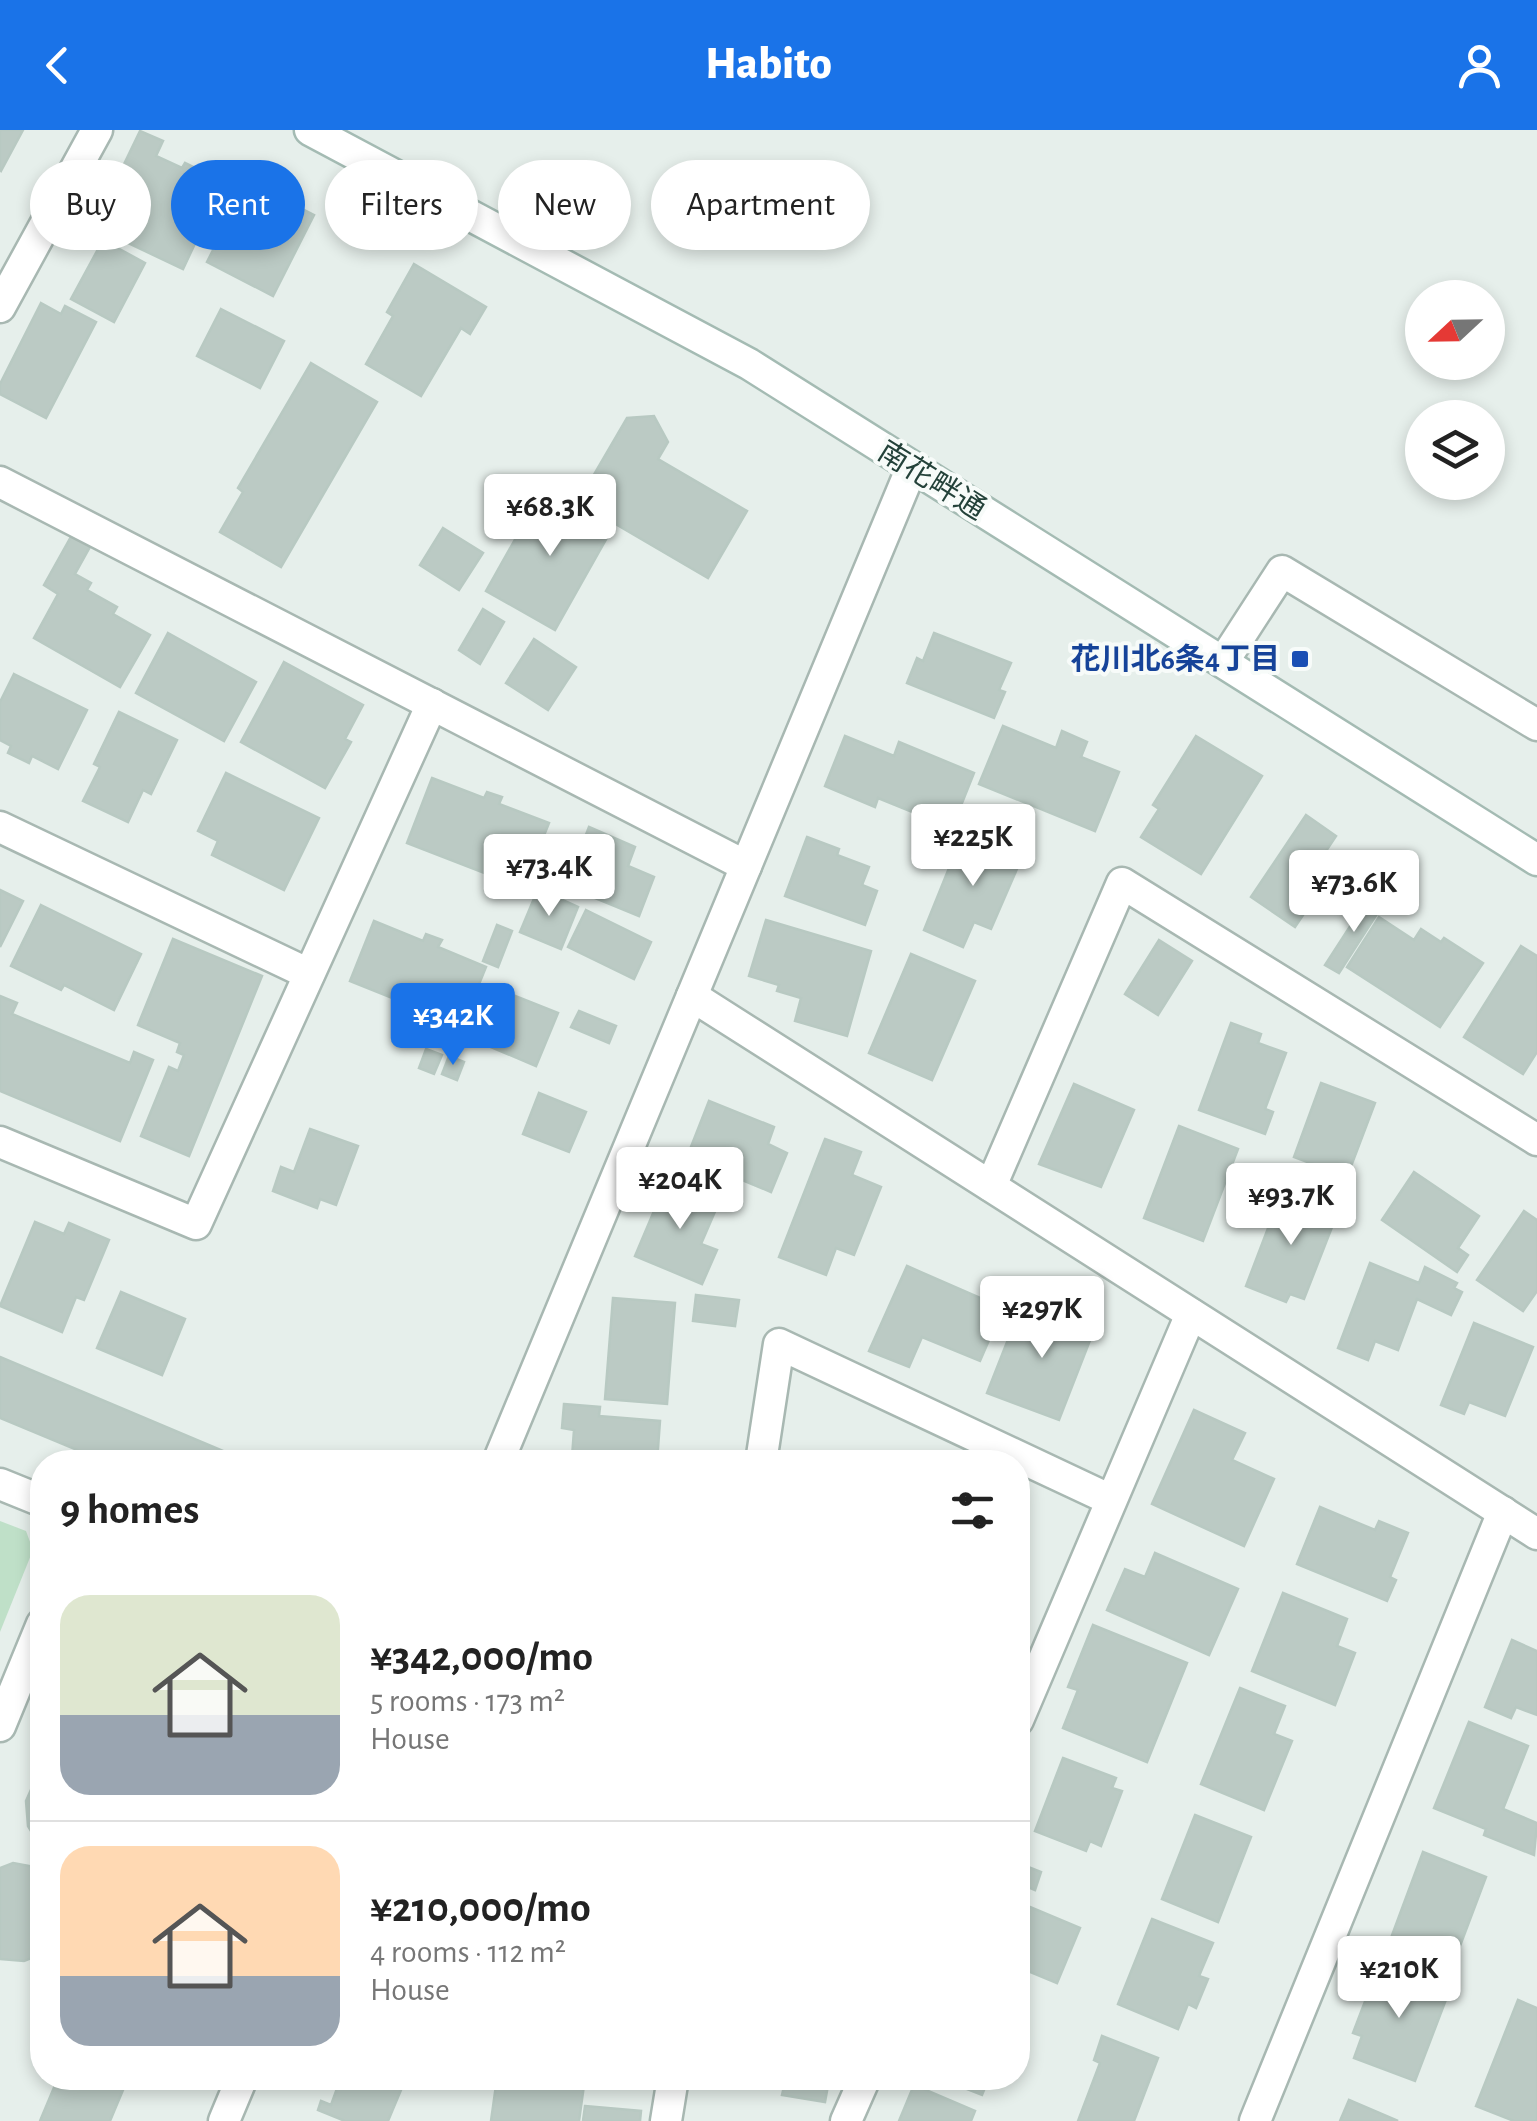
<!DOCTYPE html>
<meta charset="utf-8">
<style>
:root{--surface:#fff;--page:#f6f6f6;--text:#222;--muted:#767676;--line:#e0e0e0;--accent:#1a73e8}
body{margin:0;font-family:"Alegreya Sans","Noto Sans JP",sans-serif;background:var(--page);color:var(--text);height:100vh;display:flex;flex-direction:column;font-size:38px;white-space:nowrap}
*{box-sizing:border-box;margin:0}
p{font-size:32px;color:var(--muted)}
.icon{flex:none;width:55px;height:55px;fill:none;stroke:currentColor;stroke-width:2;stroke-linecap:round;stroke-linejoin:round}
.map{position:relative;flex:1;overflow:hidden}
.panel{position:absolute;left:30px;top:1320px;width:1000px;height:640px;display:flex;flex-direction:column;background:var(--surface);border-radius:40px;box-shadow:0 5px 15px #0003}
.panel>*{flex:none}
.hud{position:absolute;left:30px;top:30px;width:1000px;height:90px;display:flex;gap:20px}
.needle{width:65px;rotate:248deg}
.fabs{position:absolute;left:1405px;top:150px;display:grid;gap:20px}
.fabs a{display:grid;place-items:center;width:100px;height:100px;border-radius:50%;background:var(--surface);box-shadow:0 5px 15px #0003;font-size:50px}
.price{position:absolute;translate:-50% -85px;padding:0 22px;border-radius:10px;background:#fff;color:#222;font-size:32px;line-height:65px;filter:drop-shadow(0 2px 5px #0008)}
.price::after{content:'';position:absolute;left:50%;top:60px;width:30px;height:22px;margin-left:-15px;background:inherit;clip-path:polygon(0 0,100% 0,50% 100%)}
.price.active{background:var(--accent);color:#fff}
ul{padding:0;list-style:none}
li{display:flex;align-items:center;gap:30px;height:250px;padding:0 30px}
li+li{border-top:2px solid var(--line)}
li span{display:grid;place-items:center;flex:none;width:280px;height:200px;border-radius:30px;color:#555}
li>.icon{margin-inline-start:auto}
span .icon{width:120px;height:120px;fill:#fffc;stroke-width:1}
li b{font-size:42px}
h2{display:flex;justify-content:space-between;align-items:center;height:120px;padding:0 30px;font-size:42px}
.pill{padding:0 35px;border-radius:45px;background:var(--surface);box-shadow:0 5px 15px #0003;font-size:35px;line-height:90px}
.pill.active{background:var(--accent);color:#fff}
header{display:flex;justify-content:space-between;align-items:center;height:130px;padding:0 30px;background:var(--accent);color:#fff;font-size:45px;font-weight:800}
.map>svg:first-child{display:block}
.green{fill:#bfe0c8}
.building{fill:#bbcac4;stroke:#b8c9c2;stroke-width:2.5}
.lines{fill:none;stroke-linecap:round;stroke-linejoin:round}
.street-casing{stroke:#a8b8b2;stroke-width:35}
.secondary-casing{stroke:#a4bbb3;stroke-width:35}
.street{stroke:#fff;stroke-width:30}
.secondary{stroke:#fff;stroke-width:30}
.transit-dot{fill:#1a4fb4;stroke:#f7fbf9;stroke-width:4}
.labels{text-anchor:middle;stroke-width:8;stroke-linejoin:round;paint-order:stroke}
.street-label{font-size:30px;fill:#24423a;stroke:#f7fbf9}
.transit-label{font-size:30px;font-weight:bold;fill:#164399;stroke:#f7fbf9;text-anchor:end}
</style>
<header><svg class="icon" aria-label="back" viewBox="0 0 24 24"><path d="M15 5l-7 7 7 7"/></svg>Habito<svg class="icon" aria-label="person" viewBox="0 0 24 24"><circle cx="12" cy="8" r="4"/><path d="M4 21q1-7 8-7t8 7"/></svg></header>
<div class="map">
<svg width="1537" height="1991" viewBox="0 0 1537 1991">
<rect width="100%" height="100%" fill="#e6efeb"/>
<polygon class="green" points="0,1391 26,1401 33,1420 0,1502"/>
<g class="building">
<polygon points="0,0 23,0 1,41 0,40"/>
<polygon points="140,1 163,11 156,26 182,38 185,33 224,52 183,139 111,105 132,61 115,53"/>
<polygon points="248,51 314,85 273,166 207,132"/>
<polygon points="103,110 145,133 114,192 71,169"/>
<polygon points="414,134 486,177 470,204 461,198 421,266 366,234 393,186 387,182"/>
<polygon points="41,173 61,184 65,176 96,192 46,288 0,264 0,254"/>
<polygon points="221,179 284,211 260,258 197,226"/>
<polygon points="311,233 377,272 281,437 220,402 243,362 238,358"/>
<polygon points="654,286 668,312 658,329 747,381 708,448 578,372 627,288"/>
<polygon points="544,358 613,397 555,500 486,461"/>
<polygon points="443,398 483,423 459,460 420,435"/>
<polygon points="72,405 91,415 75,444 91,453 87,460 117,477 113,484 150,505 120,557 34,508 58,464 44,455"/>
<polygon points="483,479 504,492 480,534 459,520"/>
<polygon points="168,503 256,552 224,611 136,563"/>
<polygon points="934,503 1011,533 999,560 1005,562 994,588 907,553 917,528 923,531"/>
<polygon points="534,509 576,537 548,580 506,553"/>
<polygon points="284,532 363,575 345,609 351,612 325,658 241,612"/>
<polygon points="14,544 87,580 58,639 32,626 29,633 8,623 11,616 0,610 0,572"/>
<polygon points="119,582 177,610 151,664 143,660 128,692 83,671 100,637 94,634"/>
<polygon points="1003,596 1056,618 1062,601 1087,612 1081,627 1119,642 1095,701 979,654"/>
<polygon points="845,606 894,626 899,612 974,643 952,698 878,668 875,677 825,656"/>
<polygon points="1196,606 1262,646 1201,744 1141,707 1159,679 1153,675"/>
<polygon points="226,643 319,688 284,760 212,725 218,711 198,701"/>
<polygon points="432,648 484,668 487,662 502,667 499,674 549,693 523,758 407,713"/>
<polygon points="1306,685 1336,706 1322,727 1336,736 1295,797 1251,767"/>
<polygon points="589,697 635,717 628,736 654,747 639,786 566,756"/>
<polygon points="964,701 1023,725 991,799 974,792 963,817 924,800"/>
<polygon points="807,707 839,719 837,725 869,737 862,755 877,761 865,795 785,766"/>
<polygon points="538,759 578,777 561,819 520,802"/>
<polygon points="0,760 23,771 0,817"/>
<polygon points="1369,767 1382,776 1339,843 1325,835"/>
<polygon points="41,775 141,824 114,880 64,855 61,860 11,836"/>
<polygon points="586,780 651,812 634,849 568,817"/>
<polygon points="1379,787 1414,810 1421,799 1441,812 1444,808 1483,833 1440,897 1347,837"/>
<polygon points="766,790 871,821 847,906 795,891 801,868 777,861 779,855 749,846"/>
<polygon points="374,791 423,811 426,804 442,810 438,817 486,837 462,896 350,851"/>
<polygon points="497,795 512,801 498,837 483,831"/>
<polygon points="173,809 262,846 189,1026 141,1006 169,937 178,941 184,925 177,922 180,913 138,895"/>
<polygon points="1159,810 1192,831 1158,885 1125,864"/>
<polygon points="1521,816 1537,826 1537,922 1523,944 1464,907"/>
<polygon points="911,824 975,851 932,950 869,923"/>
<polygon points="500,860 558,883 536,936 479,912"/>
<polygon points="0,866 17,873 12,884 130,933 134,922 153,930 120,1011 0,961"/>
<polygon points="579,881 616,896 609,913 571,897"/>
<polygon points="1231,893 1261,904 1258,913 1286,923 1265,979 1273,982 1265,1004 1199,980"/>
<polygon points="426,919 442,925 434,944 419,938"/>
<polygon points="449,926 464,932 457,950 442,944"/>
<polygon points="1321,953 1375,973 1347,1047 1294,1027"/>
<polygon points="1074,954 1134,980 1101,1057 1039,1034"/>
<polygon points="539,963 586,982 569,1022 523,1004"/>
<polygon points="709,971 774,997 768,1014 787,1023 771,1062 687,1027"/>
<polygon points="1179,996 1238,1019 1203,1111 1144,1088"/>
<polygon points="310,999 358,1016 336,1075 320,1069 317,1078 273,1061 281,1037 294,1042"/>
<polygon points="825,1009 861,1022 852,1045 881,1057 854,1125 836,1118 826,1145 779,1127"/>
<polygon points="1414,1042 1479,1086 1458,1118 1468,1125 1457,1142 1382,1090"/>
<polygon points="668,1048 720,1070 701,1114 717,1120 702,1154 635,1126"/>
<polygon points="1283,1059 1319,1072 1315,1084 1334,1092 1304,1169 1290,1164 1286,1172 1246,1156"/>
<polygon points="1524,1081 1537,1090 1537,1161 1523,1181 1477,1150"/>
<polygon points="35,1092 64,1104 69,1093 109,1110 84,1170 76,1167 62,1202 0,1176"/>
<polygon points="1370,1133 1419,1153 1425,1137 1457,1153 1454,1158 1462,1162 1451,1185 1417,1169 1398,1220 1375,1211 1368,1230 1338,1218"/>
<polygon points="907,1136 1003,1178 980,1231 922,1207 909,1237 869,1221"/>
<polygon points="121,1162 185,1189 162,1245 97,1218"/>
<polygon points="696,1165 739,1170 735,1196 693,1191"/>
<polygon points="613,1168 675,1173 667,1274 605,1269"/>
<polygon points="1035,1171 1096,1195 1059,1290 987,1263 1013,1197 1023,1201"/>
<polygon points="1474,1193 1533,1217 1505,1286 1469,1272 1464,1284 1441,1275"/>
<polygon points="0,1227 249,1332 106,1332 0,1288"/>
<polygon points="564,1274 600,1277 599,1286 660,1291 657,1332 586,1332 587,1328 572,1327 574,1300 562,1298"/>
<polygon points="1194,1280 1245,1303 1232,1330 1274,1349 1244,1416 1152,1374"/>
<polygon points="1320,1377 1375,1400 1379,1391 1408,1403 1390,1447 1396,1450 1387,1471 1297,1434"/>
<polygon points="1155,1423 1238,1459 1209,1525 1107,1480 1125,1439 1145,1447"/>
<polygon points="1283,1463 1347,1489 1337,1516 1355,1523 1335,1575 1252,1541"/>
<polygon points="1093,1495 1187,1533 1147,1632 1063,1598 1078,1560 1068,1557"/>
<polygon points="1512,1510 1537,1521 1537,1585 1516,1577 1511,1588 1485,1577"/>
<polygon points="1240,1558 1285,1576 1274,1604 1292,1611 1264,1680 1201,1654"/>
<polygon points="1469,1592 1528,1616 1503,1679 1537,1693 1534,1725 1484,1705 1486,1699 1434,1678"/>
<polygon points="1063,1628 1116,1648 1112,1658 1122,1661 1101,1716 1090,1711 1086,1721 1035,1701"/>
<polygon points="42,1644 42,1719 28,1696 26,1671 34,1653"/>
<polygon points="1195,1685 1251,1707 1218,1792 1162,1769"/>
<polygon points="1423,1722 1486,1747 1454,1832 1391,1808"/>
<polygon points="13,1733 34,1737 42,1743 42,1824 24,1831 0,1829 0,1738"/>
<polygon points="1018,1733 1041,1742 1035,1760 1018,1753"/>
<polygon points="1018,1772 1080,1798 1057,1853 1018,1837"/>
<polygon points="1152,1789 1213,1813 1199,1846 1208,1849 1196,1878 1188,1874 1178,1899 1118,1874"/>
<polygon points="1380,1832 1450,1859 1415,1951 1354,1928 1362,1906 1353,1903"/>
<polygon points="1518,1870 1537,1878 1537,1991 1514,1991 1476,1976"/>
<polygon points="1102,1906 1158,1928 1134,1991 1078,1991 1100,1933 1094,1930"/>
<polygon points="58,1948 128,1948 110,1991 40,1991"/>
<polygon points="334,1948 406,1948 388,1991 345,1991 318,1980 321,1971 331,1975 339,1953 333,1950"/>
<polygon points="497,1948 585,1948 579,1991 491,1991"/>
<polygon points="786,1948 829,1950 825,1972 782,1965"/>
<polygon points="939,1948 989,1948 982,1965"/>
<polygon points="914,1955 975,1981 971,1991 899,1991"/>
<polygon points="1349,1970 1398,1991 1340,1991"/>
<polygon points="585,1976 641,1981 640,1991 583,1991"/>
</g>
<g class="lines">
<g class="street-casing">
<g id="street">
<polyline points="0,177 97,0"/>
<polyline points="0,352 746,736"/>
<polyline points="1223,532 1282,441 1537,595"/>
<polyline points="0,697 309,844"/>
<polyline points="692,866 1537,1404"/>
<polyline points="0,1012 196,1094 432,574"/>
<polyline points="991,1056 1122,753 1537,1010"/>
<polyline points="498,1332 912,337"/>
<polyline points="761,1332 779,1214 1111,1370"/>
<polyline points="0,1354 42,1371"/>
<polyline points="1018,1590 1191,1184"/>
<polyline points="0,1596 42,1494"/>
<polyline points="224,1991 242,1948"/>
<polyline points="666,1991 673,1948"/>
<polyline points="846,1991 865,1948"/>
<polyline points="1255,1991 1503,1382"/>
</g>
</g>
<g class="secondary-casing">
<polyline id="secondary" points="310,0 749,234 1537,730"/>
</g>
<use href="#street" class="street"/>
<use href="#secondary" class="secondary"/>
</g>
<rect class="transit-dot" x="1290" y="519" width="20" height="20" rx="5"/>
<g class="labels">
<g class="street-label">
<text transform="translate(932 350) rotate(32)" y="10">南花畔通</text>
</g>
<g class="transit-label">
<text x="1280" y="539">花川北6条4丁目</text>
</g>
</g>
</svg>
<div class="fabs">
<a><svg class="needle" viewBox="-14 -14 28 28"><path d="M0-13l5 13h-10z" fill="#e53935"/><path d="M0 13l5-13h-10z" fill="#767676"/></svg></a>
<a><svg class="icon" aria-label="layers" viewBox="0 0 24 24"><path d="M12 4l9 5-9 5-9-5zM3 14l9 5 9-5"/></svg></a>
</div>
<b class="price" style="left:550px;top:429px">¥68.3K</b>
<b class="price" style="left:973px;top:759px">¥225K</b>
<b class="price" style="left:549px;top:789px">¥73.4K</b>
<b class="price" style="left:1354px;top:805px">¥73.6K</b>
<b class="price active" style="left:453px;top:938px">¥342K</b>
<b class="price" style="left:680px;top:1102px">¥204K</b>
<b class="price" style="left:1291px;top:1118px">¥93.7K</b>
<b class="price" style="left:1042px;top:1231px">¥297K</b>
<b class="price" style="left:1399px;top:1891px">¥210K</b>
<div class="hud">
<a class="pill">Buy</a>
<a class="pill active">Rent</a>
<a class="pill">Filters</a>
<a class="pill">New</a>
<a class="pill">Apartment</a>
</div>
<section class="panel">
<h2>9 homes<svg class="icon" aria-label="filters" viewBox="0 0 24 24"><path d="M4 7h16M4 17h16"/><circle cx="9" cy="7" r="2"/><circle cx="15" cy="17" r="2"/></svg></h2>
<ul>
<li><span style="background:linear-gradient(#dfe7d0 60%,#9aa5b1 0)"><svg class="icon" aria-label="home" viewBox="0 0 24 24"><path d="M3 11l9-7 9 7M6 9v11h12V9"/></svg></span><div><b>¥342,000/mo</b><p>5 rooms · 173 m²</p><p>House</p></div></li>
<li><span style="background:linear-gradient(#ffd9b3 65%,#9aa5b1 0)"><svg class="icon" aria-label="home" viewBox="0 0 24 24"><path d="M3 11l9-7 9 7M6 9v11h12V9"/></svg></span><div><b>¥210,000/mo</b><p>4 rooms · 112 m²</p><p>House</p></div></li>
</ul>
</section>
</div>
